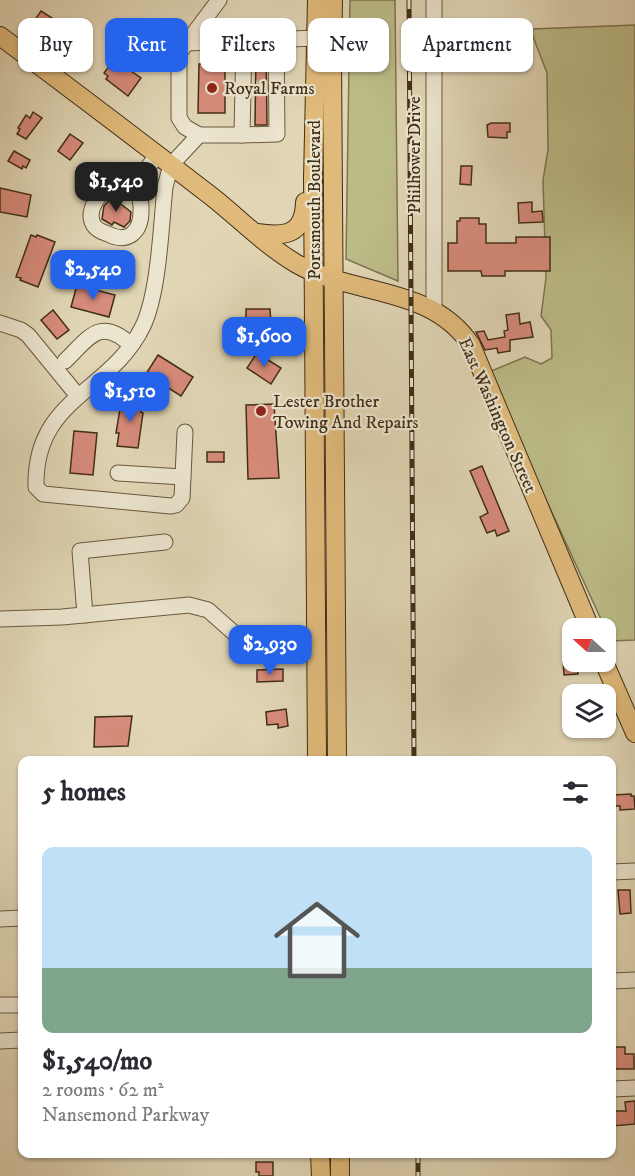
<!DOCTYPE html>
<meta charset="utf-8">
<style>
:root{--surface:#fff;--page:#f7f7f7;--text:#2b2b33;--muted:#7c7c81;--line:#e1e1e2;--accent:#2563eb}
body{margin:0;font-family:"IM FELL DW Pica",serif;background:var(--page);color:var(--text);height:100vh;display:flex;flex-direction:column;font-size:22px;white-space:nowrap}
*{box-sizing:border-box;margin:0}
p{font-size:20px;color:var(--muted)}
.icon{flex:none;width:33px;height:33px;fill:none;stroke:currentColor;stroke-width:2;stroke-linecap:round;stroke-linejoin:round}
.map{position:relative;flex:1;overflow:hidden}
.side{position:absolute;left:18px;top:756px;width:598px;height:402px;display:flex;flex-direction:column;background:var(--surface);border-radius:12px;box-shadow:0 2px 4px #0004}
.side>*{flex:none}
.hud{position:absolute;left:18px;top:18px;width:600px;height:54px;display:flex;gap:12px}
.needle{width:39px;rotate:291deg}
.buttons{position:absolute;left:562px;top:618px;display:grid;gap:12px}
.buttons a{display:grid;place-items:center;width:54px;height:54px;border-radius:12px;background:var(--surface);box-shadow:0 2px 4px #0004;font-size:30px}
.price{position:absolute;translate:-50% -51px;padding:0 14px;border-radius:12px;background:var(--accent);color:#fff;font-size:20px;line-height:39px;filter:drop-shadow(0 2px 3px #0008)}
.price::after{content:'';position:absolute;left:50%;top:36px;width:18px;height:14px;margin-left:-9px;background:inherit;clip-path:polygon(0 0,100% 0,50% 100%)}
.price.on{background:#222;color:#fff}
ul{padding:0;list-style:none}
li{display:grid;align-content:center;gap:12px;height:318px;padding:0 24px}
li+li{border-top:2px solid var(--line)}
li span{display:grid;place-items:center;height:186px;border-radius:12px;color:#555}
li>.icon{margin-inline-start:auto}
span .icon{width:108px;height:108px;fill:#fffc;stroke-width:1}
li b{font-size:26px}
h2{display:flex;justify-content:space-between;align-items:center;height:72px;padding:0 24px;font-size:26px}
.pill{padding:0 21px;border-radius:12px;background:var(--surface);box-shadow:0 2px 4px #0004;font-size:21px;line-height:54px}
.pill.on{background:var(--accent);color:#fff}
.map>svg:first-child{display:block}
.green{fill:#bbbb87;stroke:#7e744f;stroke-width:1.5}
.building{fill:#d78b7a;stroke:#412e17;stroke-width:1.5}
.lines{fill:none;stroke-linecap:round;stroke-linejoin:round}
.minor-tunnel{stroke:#c0b495;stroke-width:15;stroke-dasharray:15 8;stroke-linecap:butt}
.minor-casing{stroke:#69583e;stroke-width:17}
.major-casing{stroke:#412e17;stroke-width:20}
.minor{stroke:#ebe4ce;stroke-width:15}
.major{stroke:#e0ba7a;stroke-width:18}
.rail-casing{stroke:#412e17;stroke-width:5}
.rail{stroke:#ebe4ce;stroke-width:3;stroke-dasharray:9;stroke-linecap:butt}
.poi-dot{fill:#8f2418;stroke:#ebe4ce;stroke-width:2}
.labels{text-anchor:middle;stroke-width:4.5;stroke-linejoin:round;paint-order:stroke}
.poi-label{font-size:18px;fill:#412e17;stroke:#ebe4ce;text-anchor:start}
.street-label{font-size:18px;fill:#412e17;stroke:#ebe4ce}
</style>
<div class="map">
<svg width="635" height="1176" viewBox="0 0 635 1176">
<rect width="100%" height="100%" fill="#e0d5b4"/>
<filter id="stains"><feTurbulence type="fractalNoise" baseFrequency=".00333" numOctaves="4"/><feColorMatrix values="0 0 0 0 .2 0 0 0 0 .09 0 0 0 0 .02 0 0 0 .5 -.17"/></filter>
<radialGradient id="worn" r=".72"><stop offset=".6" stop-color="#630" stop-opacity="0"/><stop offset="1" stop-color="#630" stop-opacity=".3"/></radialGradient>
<g class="green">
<polygon points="350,0 395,0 398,281 346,259"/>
<polygon points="635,25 635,640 611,641 532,469 489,372 525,357 541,364 552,358 551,330 541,316 546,278 543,180 548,150 547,73 532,34 533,29"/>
</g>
<g class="building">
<polygon points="41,11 58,22 48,35 32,24"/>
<polygon points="256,52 266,52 267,125 255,125"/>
<polygon points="119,53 129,60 124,66 141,78 128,96 106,79 108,76 104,73"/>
<polygon points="199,64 225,64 225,113 198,113"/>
<polygon points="33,112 42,118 26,139 17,134 20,129 18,128 26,115 30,118"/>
<polygon points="491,123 510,123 510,132 507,132 507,138 488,137 487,125"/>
<polygon points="70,134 83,143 70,160 58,151"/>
<polygon points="14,151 30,160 26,168 23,166 22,169 8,161"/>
<polygon points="461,166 472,166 471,185 460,184"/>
<polygon points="0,188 31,195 27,217 0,212"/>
<polygon points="112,197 131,212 130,221 124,227 114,222 112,225 102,219 104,206"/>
<polygon points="532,202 532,212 542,211 543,222 519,223 518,203"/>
<polygon points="460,218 479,218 479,224 486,224 486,243 516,243 516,237 550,237 550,271 505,271 505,276 482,276 481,271 448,271 448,243 457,243 457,221 460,221"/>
<polygon points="31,235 36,237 37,235 55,242 38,287 20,280 21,278 16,277"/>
<polygon points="77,285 115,295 109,317 71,307"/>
<polygon points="246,309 270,309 271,325 246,325"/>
<polygon points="53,310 69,330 57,339 41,320"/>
<polygon points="519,313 520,324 530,322 533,337 510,340 510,351 498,353 497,348 485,350 476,332 484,331 488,340 505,337 504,331 508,330 506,315"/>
<polygon points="257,353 281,368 271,384 247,368"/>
<polygon points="158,355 193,377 181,396 146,374"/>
<polygon points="122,397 142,399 141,412 143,413 138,448 117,446 119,433 116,433"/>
<polygon points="274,404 279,478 248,479 246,405"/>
<polygon points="74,431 97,433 93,475 70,473"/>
<rect x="207" y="452" width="17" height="10"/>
<polygon points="482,466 509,531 497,536 495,530 487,533 480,517 488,513 470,471"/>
<polygon points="563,660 575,662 575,665 577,665 578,674 564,675"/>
<polygon points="283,669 283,681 257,682 257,670"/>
<polygon points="286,709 288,726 278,728 278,724 267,725 266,712"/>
<polygon points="132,716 128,746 94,747 95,717"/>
<polygon points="631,794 631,796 634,796 635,809 620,810 620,806 613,806 613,795"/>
<polygon points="618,890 630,890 631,913 620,914"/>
<polygon points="615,1047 625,1047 625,1054 634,1054 634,1069 612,1069"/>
<polygon points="635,1101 635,1124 612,1126 612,1111 626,1111 625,1102"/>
<polygon points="256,1162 273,1162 273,1176 259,1176 259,1172 256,1172"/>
</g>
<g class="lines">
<polyline class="minor-tunnel" points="256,88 270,88"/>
<g class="minor-casing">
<g id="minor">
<polyline points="434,0 434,310"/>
<polyline points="187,43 316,38"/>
<polyline points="199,135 242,135 244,41"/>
<polyline points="242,135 277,134 276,40"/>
<path d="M136,184C128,184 119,183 112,186C100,191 86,210 93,224C96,230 103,232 108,234C128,244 141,232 141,211C142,202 138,192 136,184L157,155"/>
<polyline points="0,323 21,330 28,335 78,396"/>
<path d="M65,361C89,338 100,316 131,345"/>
<path d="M185,432L182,498L176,505L171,506L43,494L36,487C34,397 110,394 143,326C159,292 161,226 165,187L171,165L199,135L185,127L179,118V53L219,0"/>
<polyline points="118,473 183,477"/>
<polyline points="85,615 80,551 165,542"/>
<polyline points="0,619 62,617 189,605 208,610 234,633 255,643 316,634"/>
<polyline points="612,872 635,871"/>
<polyline points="0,919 22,918"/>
<polyline points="612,981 635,980"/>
<polyline points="0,1005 22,1005"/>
<polyline points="0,1041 22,1040"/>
<polyline points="612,1089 635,1088"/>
</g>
</g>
<g class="major-casing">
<g id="major">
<polyline points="317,0 313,179 317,760"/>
<polyline points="333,0 332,57 337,760"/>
<path d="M0,36C71,89 141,142 211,196C239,218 266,246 297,264C353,296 431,285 471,345L590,628"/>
<path d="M257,233C285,237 304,235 305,202"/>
<polyline points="604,662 635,733"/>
<polyline points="320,1154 321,1176"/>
<polyline points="340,1154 340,1176"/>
</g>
</g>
<use href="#minor" class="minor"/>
<use href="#major" class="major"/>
<g class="rail-casing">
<g id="rail">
<polyline points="409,0 414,760"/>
<polyline points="418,1154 418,1176"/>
</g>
</g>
<use href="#rail" class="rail"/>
</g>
<g class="poi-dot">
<circle cx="212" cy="88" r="6"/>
<circle cx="261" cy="411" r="6"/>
</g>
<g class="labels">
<g class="poi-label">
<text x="224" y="94">Royal Farms</text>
<text x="273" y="407">Lester Brother<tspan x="273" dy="21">Towing And Repairs</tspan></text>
</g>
<g class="street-label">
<text transform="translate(414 155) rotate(-90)" y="6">Philhower Drive</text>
<text transform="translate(314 200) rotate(-90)" y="6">Portsmouth Boulevard</text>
<text transform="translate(498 415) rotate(66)" y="6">East Washington Street</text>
</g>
</g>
<rect width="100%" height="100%" filter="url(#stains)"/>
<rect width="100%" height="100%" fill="url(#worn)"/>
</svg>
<div class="buttons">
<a><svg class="needle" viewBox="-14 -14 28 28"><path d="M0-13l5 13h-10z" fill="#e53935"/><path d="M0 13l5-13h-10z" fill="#7c7c81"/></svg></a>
<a><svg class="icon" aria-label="layers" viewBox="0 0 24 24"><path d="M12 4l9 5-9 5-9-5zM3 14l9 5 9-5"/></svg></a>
</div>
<b class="price on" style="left:116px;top:213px">$1,540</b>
<b class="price" style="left:93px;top:301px">$2,540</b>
<b class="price" style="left:264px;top:368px">$1,600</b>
<b class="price" style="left:130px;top:423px">$1,510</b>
<b class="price" style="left:270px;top:676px">$2,930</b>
<div class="hud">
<a class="pill">Buy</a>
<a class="pill on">Rent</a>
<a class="pill">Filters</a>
<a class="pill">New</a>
<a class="pill">Apartment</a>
</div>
<section class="side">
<h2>5 homes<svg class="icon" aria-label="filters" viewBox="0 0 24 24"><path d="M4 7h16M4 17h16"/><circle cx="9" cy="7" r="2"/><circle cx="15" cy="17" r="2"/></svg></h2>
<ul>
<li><span style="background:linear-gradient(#bfe0f5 65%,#7fa58c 0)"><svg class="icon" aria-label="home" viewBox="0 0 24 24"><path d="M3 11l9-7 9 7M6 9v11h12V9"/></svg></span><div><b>$1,540/mo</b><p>2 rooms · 62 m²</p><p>Nansemond Parkway</p></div></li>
</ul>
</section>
</div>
